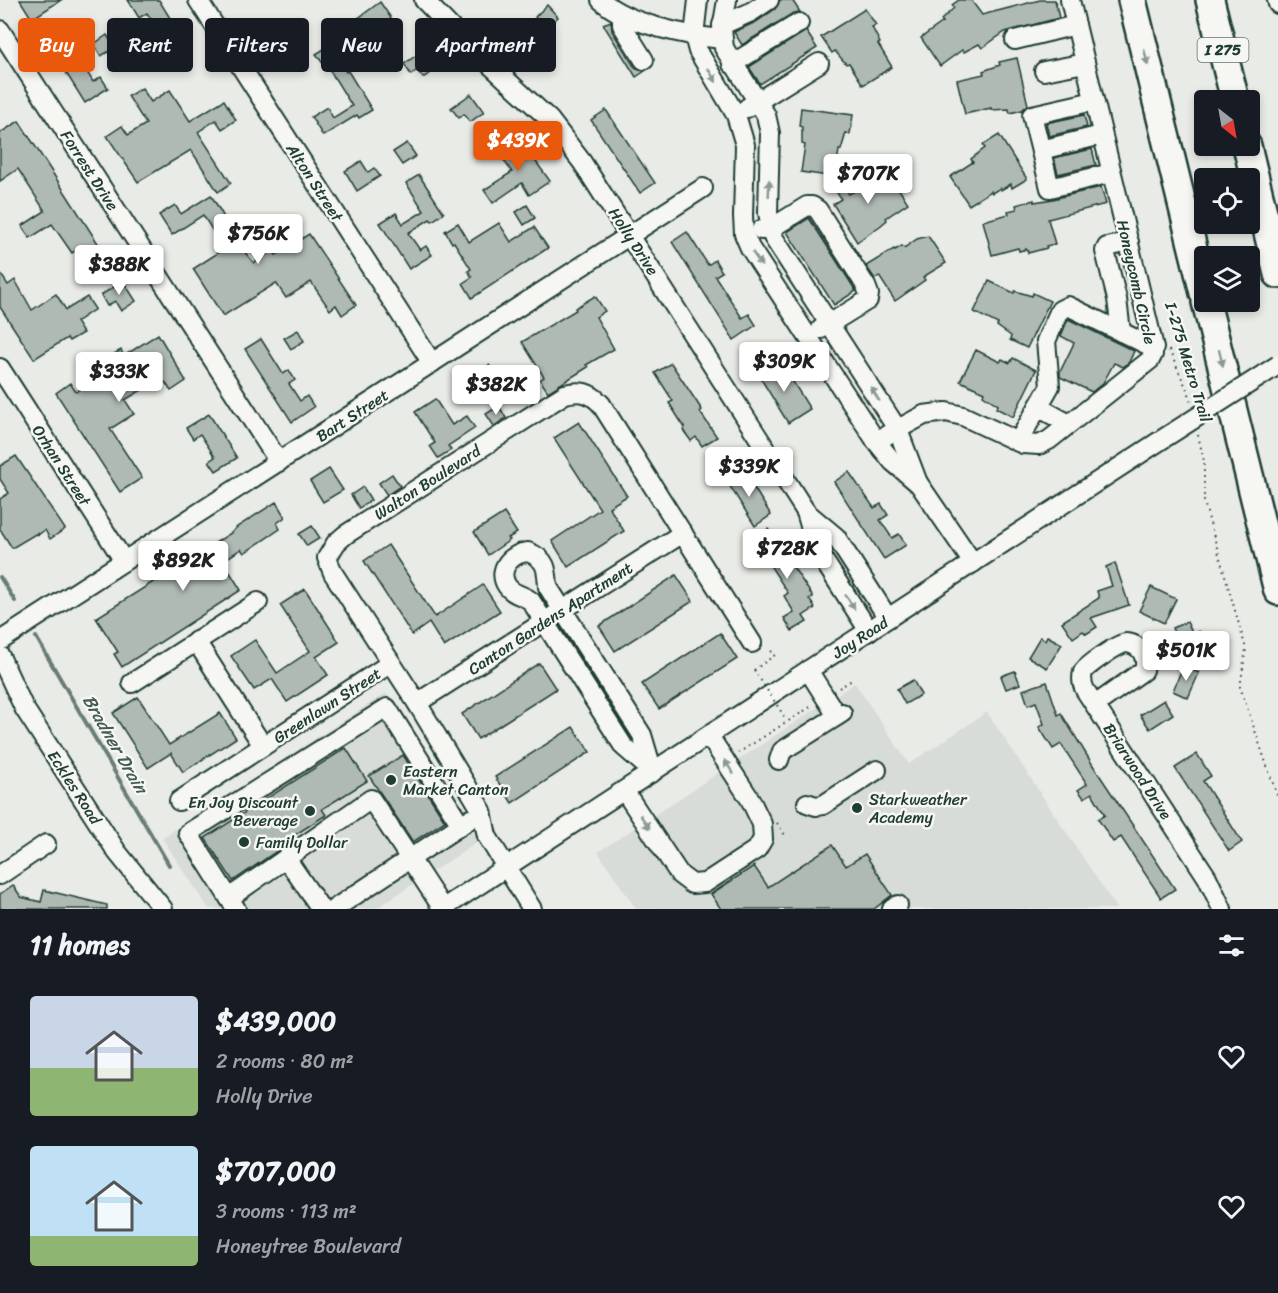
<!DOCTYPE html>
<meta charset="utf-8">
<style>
:root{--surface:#171b24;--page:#242831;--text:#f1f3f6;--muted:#9ea1a6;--accent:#ea580c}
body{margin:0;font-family:Sriracha,sans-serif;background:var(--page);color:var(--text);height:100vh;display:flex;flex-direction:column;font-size:22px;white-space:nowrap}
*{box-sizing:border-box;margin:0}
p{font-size:20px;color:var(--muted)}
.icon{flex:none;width:33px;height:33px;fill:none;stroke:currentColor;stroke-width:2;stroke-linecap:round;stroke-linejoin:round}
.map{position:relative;height:909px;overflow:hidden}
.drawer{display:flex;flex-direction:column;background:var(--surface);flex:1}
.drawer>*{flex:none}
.hud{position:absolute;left:18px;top:18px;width:600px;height:54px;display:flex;gap:12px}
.needle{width:39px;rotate:149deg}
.fabs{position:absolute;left:1194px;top:90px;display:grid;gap:12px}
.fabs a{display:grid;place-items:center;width:66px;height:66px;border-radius:6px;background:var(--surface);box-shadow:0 3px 9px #0003;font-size:30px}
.price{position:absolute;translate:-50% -51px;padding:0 14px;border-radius:6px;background:#fff;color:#222;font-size:20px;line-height:39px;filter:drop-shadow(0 2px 3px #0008)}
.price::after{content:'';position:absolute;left:50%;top:36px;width:18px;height:14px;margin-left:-9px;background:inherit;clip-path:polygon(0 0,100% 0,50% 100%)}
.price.on{background:var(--accent);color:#fff}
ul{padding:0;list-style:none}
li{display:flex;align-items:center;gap:18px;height:150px;padding:0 30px}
li span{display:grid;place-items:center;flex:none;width:168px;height:120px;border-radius:6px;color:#555}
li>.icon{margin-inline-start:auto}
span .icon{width:72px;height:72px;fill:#fffc;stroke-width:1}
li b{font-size:26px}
h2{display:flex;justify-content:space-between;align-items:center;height:72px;padding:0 30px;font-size:26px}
.chip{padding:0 21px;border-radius:6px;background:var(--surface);box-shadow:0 3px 9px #0003;font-size:21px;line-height:54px}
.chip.on{background:var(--accent);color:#fff}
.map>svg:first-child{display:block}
.built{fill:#d8dcd8}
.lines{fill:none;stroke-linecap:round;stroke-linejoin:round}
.stream{stroke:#687c75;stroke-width:4}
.building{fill:#b0bab5;stroke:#1f3d34;stroke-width:1.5}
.minor-casing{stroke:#1f3d34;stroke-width:22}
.highway-casing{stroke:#1f3d34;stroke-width:32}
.path{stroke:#1f3d34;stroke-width:2;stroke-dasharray:1.5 4.5;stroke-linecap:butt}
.minor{stroke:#f6f6f2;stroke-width:18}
.highway{stroke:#f6f6f2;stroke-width:27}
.minor-bridge-casing{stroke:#1f3d34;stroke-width:22;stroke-linecap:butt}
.path-bridge{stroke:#1f3d34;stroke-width:2;stroke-dasharray:1.5 4.5;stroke-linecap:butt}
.minor-bridge{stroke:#f6f6f2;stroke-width:18}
.oneway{fill:#8a9a93}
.poi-dot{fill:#1f3d34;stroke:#f6f6f2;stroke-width:2}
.labels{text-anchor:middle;stroke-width:5;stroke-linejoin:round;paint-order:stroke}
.shield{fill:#f6f6f2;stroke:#60746d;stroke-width:1.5}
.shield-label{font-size:15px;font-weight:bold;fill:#1f3d34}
.street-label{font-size:16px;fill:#1f3d34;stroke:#f6f6f2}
.poi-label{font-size:16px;fill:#1f3d34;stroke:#f6f6f2;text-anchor:start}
.water-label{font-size:18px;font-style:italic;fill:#445c54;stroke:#f6f6f2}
</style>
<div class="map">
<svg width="1278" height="909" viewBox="0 0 1278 909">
<rect width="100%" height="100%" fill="#e9ebe7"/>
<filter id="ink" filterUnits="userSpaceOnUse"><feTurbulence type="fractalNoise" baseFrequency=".0167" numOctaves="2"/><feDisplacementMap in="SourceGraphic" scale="12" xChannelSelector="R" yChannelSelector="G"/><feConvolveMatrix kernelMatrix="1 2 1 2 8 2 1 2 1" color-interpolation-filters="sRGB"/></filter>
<g filter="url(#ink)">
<g class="built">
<polygon points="855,683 909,764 987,712 1117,909 636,909 598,852"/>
<polygon points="386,693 481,840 375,909 209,909 162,838"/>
</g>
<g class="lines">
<g class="stream">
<polyline points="0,577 15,601"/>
<polyline points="36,637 169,865"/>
</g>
</g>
<g class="building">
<polygon points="20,0 61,0 32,19"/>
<polygon points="128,0 159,0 184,41 170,50 164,41 158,45 151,34 158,30 147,13 139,18"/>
<polygon points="780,0 792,0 800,12 793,13 742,45 734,32 756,22 775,9"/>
<polygon points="959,0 971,0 982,15 1040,0 1055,0 1059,18 1005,32 982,48 979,44 964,52 962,50 940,66 921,38 943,22 941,20 954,8 952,5"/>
<polygon points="380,2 393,21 369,38 377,51 364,59 347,32 336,39 329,27 342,19 346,27"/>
<polygon points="547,5 558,17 546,29 535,17"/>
<polygon points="865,9 876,25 872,27 880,43 878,44 892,67 863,85 849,63 846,64 835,51 832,53 821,37"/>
<polygon points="611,21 612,31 634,66 639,70 645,71 636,77 603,24"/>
<polygon points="274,23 280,34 287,29 293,38 270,52 258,33"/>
<polygon points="806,31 817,48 760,84 749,67"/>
<polygon points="107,35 115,48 101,56 94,44"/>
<polygon points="135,37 143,49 130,57 122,45"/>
<polygon points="68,42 74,51 81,47 88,58 81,62 93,82 101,77 108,88 85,103 53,52"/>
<polygon points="329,46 346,72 348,71 372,110 359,118 357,115 323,136 311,117 327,107 333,118 352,106 326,64 324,65 316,54"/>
<polygon points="424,50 437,68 423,78 417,70 411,75 404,64"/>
<polygon points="1017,58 1028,105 1022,110 1010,113 1009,109 991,110 991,108 965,114 957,80 984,74 983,71 1000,65 999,62"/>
<polygon points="142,88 151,102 170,90 190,121 224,100 236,120 222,129 216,120 198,132 231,183 218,192 191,150 138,182 107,136 122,126 128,135 146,124 128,96"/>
<polygon points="471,94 484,112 470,122 464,114 459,118 451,108"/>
<polygon points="801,108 853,115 850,134 846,133 841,150 839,150 835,177 801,172 805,145 802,144 802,127 799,126"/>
<polygon points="606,110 655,183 640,193 591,120"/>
<polygon points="1084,115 1087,127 1049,136 1046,123"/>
<polygon points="19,121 101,248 85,258 79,249 72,253 52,224 30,238 22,226 45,211 18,169 0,181 0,133"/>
<polygon points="999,135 1027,179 1012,188 1011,184 1001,190 1000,188 992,193 991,191 969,205 950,177 973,162 971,159 985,148 983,145"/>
<polygon points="518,137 550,181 529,195 522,183 493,203 484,190 512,172 498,152"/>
<polygon points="407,143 416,156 402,165 393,152"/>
<polygon points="1092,149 1096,165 1058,174 1054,158"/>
<polygon points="361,161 368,172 374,168 380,176 357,191 345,171"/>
<polygon points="889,174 908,203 886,218 887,220 880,226 857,242 833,204 841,199 829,180 837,175 849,194 864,186 866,189"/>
<polygon points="419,175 444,213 432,221 430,219 408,233 420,250 426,246 432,255 409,269 380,223 396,213 403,224 424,211 406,183"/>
<polygon points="1101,187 1106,204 1048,219 1055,244 1046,246 1047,248 1028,253 1027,249 1019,251 1018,248 992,255 983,221 1009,214 1008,211 1017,209 1016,205 1034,200 1034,202 1053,199"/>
<polygon points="211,195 243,250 254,263 273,250 276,255 309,234 356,305 342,315 336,305 330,310 311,282 286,298 276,283 223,316 193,269 224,249 203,215 172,235 159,215 175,205 181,214"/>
<polygon points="527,205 535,218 524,225 516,212"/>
<polygon points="809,218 856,291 834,305 787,232"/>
<polygon points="458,223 469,242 499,223 511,242 534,227 548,248 472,298 463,283 472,277 468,271 471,269 454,242 452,243 445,231"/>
<polygon points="687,232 708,265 715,260 722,272 715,276 742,318 749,314 756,325 734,340 672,242"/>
<polygon points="928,236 946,263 923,277 925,280 895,301 879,276 875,279 866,266 894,249 895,250 902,246 904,248 917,239"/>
<polygon points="0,273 8,285 15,280 32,310 56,294 66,310 87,297 95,309 76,322 83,333 69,341 67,338 34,359 0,307"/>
<polygon points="123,281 136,301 121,311 115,301 107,306 101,295"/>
<polygon points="989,281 1014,293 1015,291 1032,296 1033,293 1050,301 1027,348 1010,340 1011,336 997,326 998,324 974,312"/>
<polygon points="595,296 605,311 596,317 614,349 586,365 588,367 548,392 540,380 544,377 522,342 576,310 575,308"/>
<polygon points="1068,319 1134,351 1129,362 1123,367 1114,363 1103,383 1092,392 1060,377 1060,372 1074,343 1061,336"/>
<polygon points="298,330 304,341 291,349 284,338"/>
<polygon points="158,334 186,381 171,391 165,382 157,386 155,382 125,400 134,414 110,429 142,478 120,492 56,393 70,383 76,392 83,387 84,389 115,369 107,358 121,350 124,356"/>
<polygon points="261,339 283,374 289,370 295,380 289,384 300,401 307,396 314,407 292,422 245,349"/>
<polygon points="976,350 1000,362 1002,359 1010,363 1013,358 1036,370 1013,417 996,408 998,405 983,395 984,392 960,381"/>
<polygon points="671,363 702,410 700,412 717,437 702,446 696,437 691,441 683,430 685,428 669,403 673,401 655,373"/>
<polygon points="489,365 499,381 490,386 494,392 483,399 470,378"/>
<polygon points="773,365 778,373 785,369 810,409 788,423 758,374"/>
<polygon points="435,399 452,425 467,416 475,428 448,446 451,450 438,458 430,446 435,443 415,412"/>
<polygon points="499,406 506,418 494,426 486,414"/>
<polygon points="209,414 237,458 216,471 209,461 215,457 200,434 193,439 186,428"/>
<polygon points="579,422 627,496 609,507 624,531 568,567 552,541 600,509 554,438"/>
<polygon points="16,456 65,529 50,539 45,530 38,535 37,533 12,548 0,529 0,499 9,493 0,479 0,466"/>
<polygon points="329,469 343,490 323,502 310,481"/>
<polygon points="742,469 771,515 755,526 726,480"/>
<polygon points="849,472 874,508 881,504 888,515 880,520 892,538 899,534 906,545 884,559 834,482"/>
<polygon points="392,474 400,486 387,495 379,483"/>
<polygon points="363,487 371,500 359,508 351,495"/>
<polygon points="276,502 285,517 277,523 280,529 244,553 241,549 224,560 227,565 226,566 241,590 122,667 114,654 118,652 96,618 231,533 237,527"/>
<polygon points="504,513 517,533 508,538 510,540 488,555 474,532"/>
<polygon points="312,526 320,538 307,546 299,534"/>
<polygon points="768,529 813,597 809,599 815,608 803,616 807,622 792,631 784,618 794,612 784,596 788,593 753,539"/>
<polygon points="388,545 435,617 483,585 500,611 444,647 429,623 412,635 364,561"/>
<polygon points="1115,563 1129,605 1091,618 1097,627 1086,634 1083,631 1073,638 1062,622 1099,598 1097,591 1112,586 1106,567"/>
<polygon points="676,575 693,601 615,651 599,626"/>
<polygon points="1151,587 1176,599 1164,623 1139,611"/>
<polygon points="305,589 339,642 316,657 328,675 287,702 272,679 254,690 231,656 255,640 277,673 310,651 280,605"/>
<polygon points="1187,622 1193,634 1199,631 1205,644 1183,654 1172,628"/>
<polygon points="720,633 737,659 659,709 642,684"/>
<polygon points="1047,636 1062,644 1047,668 1028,657 1040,637 1045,640"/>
<polygon points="539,663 556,689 478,739 462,714"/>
<polygon points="1183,666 1199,673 1188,698 1173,691"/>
<polygon points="1015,671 1020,684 1006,689 1001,676"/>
<polygon points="913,680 921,695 905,704 897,689"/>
<polygon points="1047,682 1058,715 1061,713 1094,767 1175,889 1161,898 1121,837 1113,842 1098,819 1105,815 1092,793 1084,798 1078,790 1087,784 1061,744 1053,749 1039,727 1044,724 1036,702 1028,705 1023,690"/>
<polygon points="138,697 169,745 220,713 236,738 183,772 171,753 148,768 113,713"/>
<polygon points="1164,700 1173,714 1150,729 1140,715"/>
<polygon points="573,727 590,752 512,803 495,777"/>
<polygon points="346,748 367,781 322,809 326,815 282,843 284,846 233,881 205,838"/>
<polygon points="1197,754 1211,776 1203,781 1242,842 1229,851 1175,768"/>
<polygon points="403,755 445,821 413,842 369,776"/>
<polygon points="832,845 846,866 865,854 892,895 874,909 721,909 711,894 754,866 768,887"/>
<polygon points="13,885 21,897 41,902 44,890 107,905 107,909 0,909 0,894"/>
</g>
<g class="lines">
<g class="minor-casing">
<g id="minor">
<polyline points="198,0 432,363"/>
<polyline points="424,0 462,39 549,119 582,162 806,512 817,550 869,631"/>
<path d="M601,0C626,24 688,36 722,39"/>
<polyline points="698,0 694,36 698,51 736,115 745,145 743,216 744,234 750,248 876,441 893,462 919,484 973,563"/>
<polyline points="727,0 722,29 724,48 766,115 770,133 768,213 773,237 898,430 918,483"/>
<polyline points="1277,0 1278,4"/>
<polyline points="622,15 622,25 644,60"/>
<polyline points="722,25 751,12 769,0"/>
<polyline points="0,30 279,462"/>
<polyline points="1015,40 1076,25"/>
<polyline points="732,64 799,23"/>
<polyline points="1044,71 1085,63"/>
<polyline points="1094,101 1032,115 1050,188 1111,173"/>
<polyline points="747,108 819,63"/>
<polyline points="1041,150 1102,135"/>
<polyline points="761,230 770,229 807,206 812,206 818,210 866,286 869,294 868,300 821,329"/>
<polyline points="1121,332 1117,299 1105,251 1107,247 1129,242"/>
<polyline points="0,368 124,561"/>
<polyline points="1038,407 1069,424"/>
<polyline points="876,441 924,415 946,412 963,416 1023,444 1039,445 1049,440 1150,360 1153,354 1153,343 1070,0"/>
<polyline points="1018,442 1050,386 1046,341 1060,310 1068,306 1154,348"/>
<polyline points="806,512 836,537 888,618"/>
<path d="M528,552C547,559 547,570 548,587L642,735L653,772L624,747L531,601C524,595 513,595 507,586C496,569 512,553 528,552Z"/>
<polyline points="0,641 703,188"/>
<polyline points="196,641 263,746"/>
<polyline points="0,656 24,708 117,852 163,909"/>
<polyline points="808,670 837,716"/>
<polyline points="132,683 258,602"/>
<polyline points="417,703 683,533"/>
<path d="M1095,705L1144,670C1148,658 1141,644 1126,643C1119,643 1086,666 1083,672C1081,679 1082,684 1085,690L1207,877L1222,909"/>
<polyline points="779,760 782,751 842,713"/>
<polyline points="625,792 680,875 692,884 705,883 757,849 763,839 762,824 750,799 709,736"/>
<polyline points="179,801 391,663"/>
<polyline points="807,803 816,806 823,805 877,770"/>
<polyline points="286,858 321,909"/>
<polyline points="0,875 46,844"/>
<polyline points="229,898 188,833 387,708 461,825"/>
<polyline points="236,909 229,898 371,799 443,909"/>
<polyline points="334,909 470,819"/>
<polyline points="442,909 1158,442"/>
<path d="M532,909L487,836L482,811L417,703L333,573L327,558L336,543L345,535L565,394C580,390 590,392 601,404L752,643"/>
<polyline points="892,909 898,905"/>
</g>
</g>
<g class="highway-casing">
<g id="highway">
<polyline points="1132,0 1204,293"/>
<polyline points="1210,0 1235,100"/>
<polyline points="1247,146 1278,274"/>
<polyline points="1206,302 1278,591"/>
</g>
</g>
<g class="path">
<polyline points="1169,350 1189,394 1191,403"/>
<polyline points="1198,435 1204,461 1204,502 1246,649 1240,687 1278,798"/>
<polyline points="754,670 775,655 771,651"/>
<polyline points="839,688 852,680"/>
<polyline points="738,753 812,706"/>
<polyline points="777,823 787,838"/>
</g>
<use href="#minor" class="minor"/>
<use href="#highway" class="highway"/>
<g class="minor-bridge-casing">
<polyline id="minor-bridge" points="1158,442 1278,365"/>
</g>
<polyline class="path-bridge" points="754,670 786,719"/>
<use href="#minor-bridge" class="minor-bridge"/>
</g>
<defs><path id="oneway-solid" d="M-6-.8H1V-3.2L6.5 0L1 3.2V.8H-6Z" transform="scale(1.5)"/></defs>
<g class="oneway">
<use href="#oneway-solid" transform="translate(1146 57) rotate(76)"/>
<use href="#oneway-solid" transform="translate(712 75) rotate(59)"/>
<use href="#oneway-solid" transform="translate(769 188) rotate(-88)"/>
<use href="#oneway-solid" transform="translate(757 259) rotate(56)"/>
<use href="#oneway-solid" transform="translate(1221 358) rotate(76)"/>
<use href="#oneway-solid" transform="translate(875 394) rotate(-122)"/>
<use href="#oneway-solid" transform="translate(850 602) rotate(57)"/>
<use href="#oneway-solid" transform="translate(729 767) rotate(-123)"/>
<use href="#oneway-solid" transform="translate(645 822) rotate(56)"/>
</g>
</g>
<g class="poi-dot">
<circle cx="391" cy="780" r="6"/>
<circle cx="857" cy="808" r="6"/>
<circle cx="310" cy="811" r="6"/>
<circle cx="244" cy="842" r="6"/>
</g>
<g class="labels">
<rect class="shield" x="1197.5" y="38" width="51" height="24" rx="4.5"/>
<g class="shield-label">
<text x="1223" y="55">I 275</text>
</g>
<g class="street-label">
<text transform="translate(90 170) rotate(57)" y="6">Forrest Drive</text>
<text transform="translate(315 182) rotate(57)" y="6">Alton Street</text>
<text transform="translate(634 241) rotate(57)" y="6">Holly Drive</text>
<text transform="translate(1137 282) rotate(77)" y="6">Honeycomb Circle</text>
<text transform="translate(1189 362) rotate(73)" y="6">I-275 Metro Trail</text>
<text transform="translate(352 415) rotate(-33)" y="6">Bart Street</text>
<text transform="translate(62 465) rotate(57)" y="6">Orhan Street</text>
<text transform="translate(427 482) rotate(-33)" y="6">Walton Boulevard</text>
<text transform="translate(550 618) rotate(-33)" y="6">Canton Gardens Apartment</text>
<text transform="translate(860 637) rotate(-33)" y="6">Joy Road</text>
<text transform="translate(327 705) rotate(-33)" y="6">Greenlawn Street</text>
<text transform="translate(1138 771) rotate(57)" y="6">Briarwood Drive</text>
<text transform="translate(75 787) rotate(57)" y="6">Eckles Road</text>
</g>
<g class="poi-label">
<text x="403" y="777">Eastern<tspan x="403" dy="18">Market Canton</tspan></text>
<text x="869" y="805">Starkweather<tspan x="869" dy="18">Academy</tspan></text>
<text x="298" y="808" text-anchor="end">En Joy Discount<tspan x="298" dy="18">Beverage</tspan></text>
<text x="256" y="848">Family Dollar</text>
</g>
<g class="water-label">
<text transform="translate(115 744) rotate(60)" y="6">Bradner Drain</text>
</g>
</g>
</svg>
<div class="fabs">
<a><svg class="needle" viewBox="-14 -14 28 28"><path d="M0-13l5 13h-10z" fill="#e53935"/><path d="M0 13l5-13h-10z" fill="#9ea1a6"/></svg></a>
<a><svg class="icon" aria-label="locate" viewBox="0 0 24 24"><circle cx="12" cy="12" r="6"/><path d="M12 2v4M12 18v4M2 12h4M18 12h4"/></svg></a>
<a><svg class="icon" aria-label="layers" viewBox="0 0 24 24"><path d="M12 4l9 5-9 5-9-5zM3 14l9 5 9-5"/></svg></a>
</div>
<b class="price on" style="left:518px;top:172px">$439K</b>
<b class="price" style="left:868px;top:205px">$707K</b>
<b class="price" style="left:258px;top:265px">$756K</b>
<b class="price" style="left:119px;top:296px">$388K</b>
<b class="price" style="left:784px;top:393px">$309K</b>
<b class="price" style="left:119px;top:403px">$333K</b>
<b class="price" style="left:496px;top:416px">$382K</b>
<b class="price" style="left:749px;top:498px">$339K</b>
<b class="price" style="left:787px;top:580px">$728K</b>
<b class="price" style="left:183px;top:592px">$892K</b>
<b class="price" style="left:1186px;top:682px">$501K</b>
<div class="hud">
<a class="chip on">Buy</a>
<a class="chip">Rent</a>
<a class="chip">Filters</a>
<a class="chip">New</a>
<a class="chip">Apartment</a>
</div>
</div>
<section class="drawer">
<h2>11 homes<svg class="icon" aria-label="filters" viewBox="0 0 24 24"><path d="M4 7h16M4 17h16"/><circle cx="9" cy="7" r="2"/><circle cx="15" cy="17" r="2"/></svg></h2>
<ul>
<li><span style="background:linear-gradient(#c9d6e8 60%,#8fb573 0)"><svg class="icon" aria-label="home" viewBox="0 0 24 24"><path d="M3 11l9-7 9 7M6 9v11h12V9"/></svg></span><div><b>$439,000</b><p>2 rooms · 80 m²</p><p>Holly Drive</p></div><svg class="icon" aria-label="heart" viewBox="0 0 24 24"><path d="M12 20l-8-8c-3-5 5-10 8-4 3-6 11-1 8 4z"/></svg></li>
<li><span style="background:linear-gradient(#bfe0f5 75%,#8fb573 0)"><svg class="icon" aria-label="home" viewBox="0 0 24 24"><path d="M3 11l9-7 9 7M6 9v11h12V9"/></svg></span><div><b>$707,000</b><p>3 rooms · 113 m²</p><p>Honeytree Boulevard</p></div><svg class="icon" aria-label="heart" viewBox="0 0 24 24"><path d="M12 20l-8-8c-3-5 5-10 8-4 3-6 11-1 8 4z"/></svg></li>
</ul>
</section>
